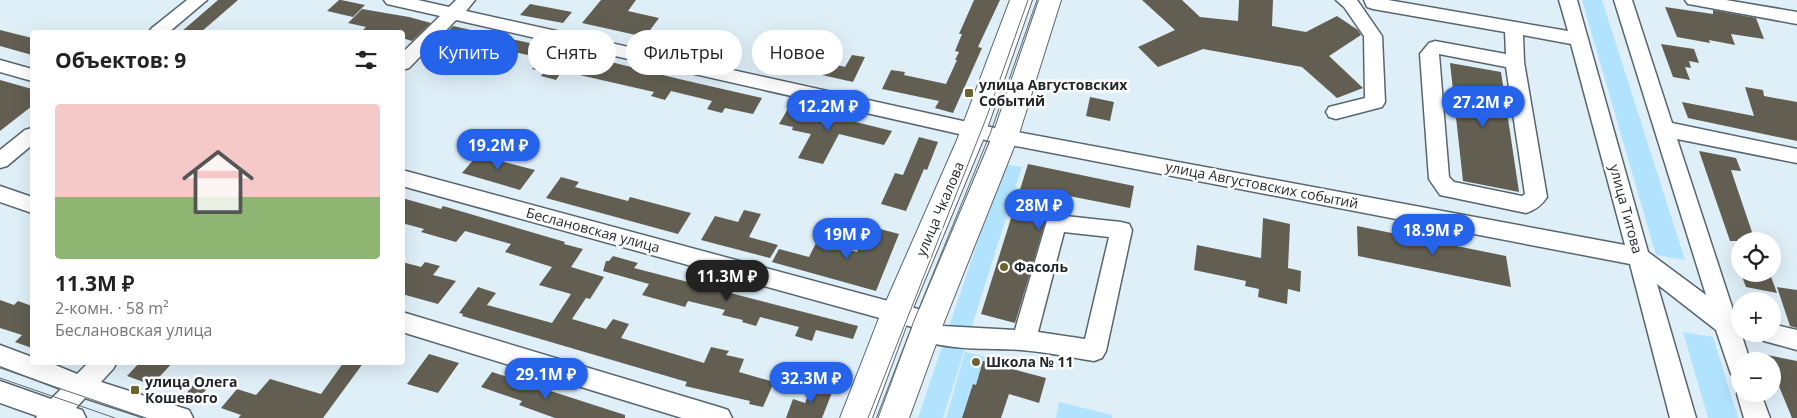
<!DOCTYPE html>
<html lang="ru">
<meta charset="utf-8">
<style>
:root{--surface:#fff;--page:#f6f6f6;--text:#222;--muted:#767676;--accent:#2563eb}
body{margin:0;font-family:"Open Sans",sans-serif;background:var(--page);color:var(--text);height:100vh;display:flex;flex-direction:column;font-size:19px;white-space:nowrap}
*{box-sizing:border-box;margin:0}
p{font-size:16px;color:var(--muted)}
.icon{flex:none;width:28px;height:28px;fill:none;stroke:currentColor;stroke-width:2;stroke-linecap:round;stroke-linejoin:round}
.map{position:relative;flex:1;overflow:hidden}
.panel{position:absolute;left:30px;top:30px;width:375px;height:335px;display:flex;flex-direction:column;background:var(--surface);border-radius:5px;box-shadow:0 5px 20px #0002}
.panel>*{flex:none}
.banner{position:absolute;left:420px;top:30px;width:475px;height:45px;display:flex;gap:10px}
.tools{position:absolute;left:1731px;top:232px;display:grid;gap:10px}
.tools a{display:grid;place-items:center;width:50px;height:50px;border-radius:50%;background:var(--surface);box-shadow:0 5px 20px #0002;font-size:25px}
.price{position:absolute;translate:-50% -42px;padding:0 11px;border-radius:18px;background:var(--accent);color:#fff;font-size:16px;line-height:32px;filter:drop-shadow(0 1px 2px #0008)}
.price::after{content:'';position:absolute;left:50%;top:30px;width:15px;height:11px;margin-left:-8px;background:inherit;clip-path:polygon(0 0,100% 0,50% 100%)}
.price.selected{background:#222;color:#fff}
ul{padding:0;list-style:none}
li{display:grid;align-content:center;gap:10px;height:265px;padding:0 25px}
li span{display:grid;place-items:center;height:155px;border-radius:5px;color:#555}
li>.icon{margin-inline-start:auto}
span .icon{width:90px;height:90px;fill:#fffc;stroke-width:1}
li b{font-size:21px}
h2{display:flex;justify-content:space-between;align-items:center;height:60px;padding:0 25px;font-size:21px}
.chip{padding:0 18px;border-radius:22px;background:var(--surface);box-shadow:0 5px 20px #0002;font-size:18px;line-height:45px}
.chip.selected{background:var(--accent);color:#fff}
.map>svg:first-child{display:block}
.green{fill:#b1e2fe}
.building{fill:#625f52}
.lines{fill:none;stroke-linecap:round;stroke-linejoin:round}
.minor-casing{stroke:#58656d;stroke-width:3}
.major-casing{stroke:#58656d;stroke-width:2}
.minor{fill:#fff;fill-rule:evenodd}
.major{fill:#fff;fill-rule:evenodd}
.tram{stroke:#616a6f;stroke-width:1}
.poi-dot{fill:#6d632f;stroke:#fff;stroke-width:2}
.labels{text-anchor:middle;stroke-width:5;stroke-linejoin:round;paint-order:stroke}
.poi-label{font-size:14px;font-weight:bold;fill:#1f2528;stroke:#fff;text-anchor:start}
.street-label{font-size:14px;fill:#1f2528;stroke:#fff}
</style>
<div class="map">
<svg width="1797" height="418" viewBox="0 0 1797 418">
<rect width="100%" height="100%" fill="#dfeff8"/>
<g class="green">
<polygon points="1582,0 1602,0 1685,260 1656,255"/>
<polygon points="1004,164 1022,167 943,418 918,418"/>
<polygon points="1683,332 1713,337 1738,418 1708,418"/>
<polygon points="965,352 992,358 978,418 946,418"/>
<polygon points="1059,402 1112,415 1112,418 1056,418"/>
</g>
<g class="building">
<polygon points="218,0 238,0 201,32 181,32"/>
<polygon points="339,0 341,0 365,5 353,17 327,11"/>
<polygon points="601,0 636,0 628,11 659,18 645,37 582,23"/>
<polygon points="974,0 1000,0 978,47 982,48 953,113 935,108 939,101 882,89 891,70 905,72 904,75 946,84 957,60 955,60 959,52 955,51 962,34 959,34"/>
<polygon points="1142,0 1182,0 1200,17 1238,21 1239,0 1273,0 1272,26 1306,32 1337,16 1358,30 1361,35 1329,56 1363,88 1337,98 1302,67 1203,49 1158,67 1138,47 1175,30"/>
<polygon points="530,4 572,12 563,23 520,15"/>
<polygon points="1665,7 1713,14 1713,10 1756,18 1764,39 1731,34 1735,45 1709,40 1710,43 1677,37"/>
<polygon points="362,9 409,17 431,23 412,41 402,38 402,32 361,32 366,27 348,23"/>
<polygon points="453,26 575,53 679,79 762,98 753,114 725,108 722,113 707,109 712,101 671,91 665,100 651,96 654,92 562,71 556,80 541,76 544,72 532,69 542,58 514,52 506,62 487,58 473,74 456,70 469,56 432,47"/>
<polygon points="0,30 32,38 32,55 0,46"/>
<polygon points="1661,44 1694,49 1699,63 1689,61 1691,68 1685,67 1690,80 1673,77"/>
<polygon points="768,49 782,52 774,64 760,61"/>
<polygon points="852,55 865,57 853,82 822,75 829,63 845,67"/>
<polygon points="1450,63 1501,72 1519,192 1463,181"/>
<polygon points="0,80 32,89 32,106 0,131"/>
<polygon points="1745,87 1763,90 1764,96 1797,102 1797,141 1688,118 1682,102 1754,116"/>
<polygon points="1090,97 1114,102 1110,121 1086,116"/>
<polygon points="789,107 804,109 892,131 884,145 839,134 823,164 798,158 811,134 792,130 793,127 779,124"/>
<polygon points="919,137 938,142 927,170 924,169 906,211 881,204 895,173 903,175"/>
<polygon points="481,151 496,155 493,159 535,170 520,190 462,173"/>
<polygon points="1699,151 1736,158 1741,171 1731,170 1755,241 1730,241"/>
<polygon points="1028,164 1134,186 1130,208 1054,193 1015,323 981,314"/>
<polygon points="561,177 579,182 575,187 628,201 630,197 691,213 678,234 546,198"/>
<polygon points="402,198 441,209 443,206 565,242 564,244 583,249 571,267 604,277 590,299 586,298 572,319 606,329 613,319 629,324 621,338 704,363 711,347 729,351 726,355 744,359 739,372 774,382 763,407 749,404 750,401 685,386 687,382 462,316 463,314 459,313 478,287 496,293 487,305 552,323 571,294 539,285 552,267 505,252 511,244 465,231 456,242 421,232 424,229 402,223"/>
<polygon points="744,210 761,214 749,237 778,245 770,258 701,240 715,216 738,222"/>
<polygon points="1263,218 1290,224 1288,268 1301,271 1300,292 1288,289 1287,304 1258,297 1259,289 1245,286 1246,281 1194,270 1197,245 1261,258"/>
<polygon points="869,226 899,234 876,291 772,262 779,249 809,257 817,241 857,252"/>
<polygon points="1357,226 1506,256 1511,287 1358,256"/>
<polygon points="613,256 638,263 634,268 858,326 853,339 816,330 812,341 795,336 799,327 760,317 756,326 742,322 743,320 722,315 725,310 688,301 685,307 642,295 649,284 603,271 606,261 609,261"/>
<polygon points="402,262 421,267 425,262 440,266 433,275 456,281 438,304 402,294"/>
<polygon points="1741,274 1770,274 1777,293 1746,287"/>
<polygon points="1777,287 1797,290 1797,328 1790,326"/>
<polygon points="0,300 14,305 18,301 32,306 32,348 15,342 22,335 0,328"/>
<polygon points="429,354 459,363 438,393 407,384"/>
<polygon points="1767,355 1797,361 1797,418 1792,418 1772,369 1772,361 1770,361"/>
<polygon points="986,359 1001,363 1001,366 1046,378 1039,403 1009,394 1001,418 962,418 973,384 976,385 983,361 985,361"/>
<polygon points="140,362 173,362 152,385 127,376"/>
<polygon points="344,362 364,362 323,418 238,418 241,415 221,408 237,389 256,395 270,379 321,394"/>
<polygon points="492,372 625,415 625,418 555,418 519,405 522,401 481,387"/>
<polygon points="198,379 211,383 199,399 185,395"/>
<polygon points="813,384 833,390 822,418 786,418 793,399 805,403"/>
</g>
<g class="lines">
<g class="minor-casing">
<g id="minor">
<polygon points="187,0 207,0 169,32 149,32 152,28"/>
<path d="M384,0H418L449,7L456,0H475L466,11L990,127L1625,245L1571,44L1523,35L1524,62L1547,197C1542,205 1535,210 1526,213L1440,195L1429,179L1420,54L1429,43L1435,41L1506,54L1505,32L1373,9L1367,7L1364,0H1388L1568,31L1559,0H1577L1648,252L1706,295L1614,0H1632L1672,123L1797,149V163L1677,139L1735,316L1740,317V334H1748L1742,336L1750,361H1740V377L1731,374L1716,330L1657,284L1696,418H1670L1630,264L990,141L456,20L409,68L402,70V53L440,16L387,4ZM1439,54L1506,67L1525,194L1522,196L1454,182L1449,177Z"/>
<polygon points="1336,0 1357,0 1382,36 1385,102 1382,107 1336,119 1329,117 1326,112 1329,107 1365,98 1364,36 1344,7"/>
<polygon points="1685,0 1726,0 1797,12 1797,24 1694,5 1688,4"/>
<polygon points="0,60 32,69 32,81 0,72"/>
<polygon points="32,128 32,145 7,166 0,168 0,150 25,130"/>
<path d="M402,170L929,312L937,315L941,322L939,325L943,326L1015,330L1048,217L1056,215L1121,222L1129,224L1132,230L1106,351L1102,358L1094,361C1070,357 1045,352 1021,350C987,348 951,351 918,339L914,332L916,328L402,186ZM1064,232L1109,237L1085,339L1038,332Z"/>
<polygon points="0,186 32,197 32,213 0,202"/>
<polygon points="402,312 719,407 728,410 732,418 682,418 402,332"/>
<polygon points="1772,324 1797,330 1797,350 1764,341 1760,334 1772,334"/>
<polygon points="0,345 32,357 32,362 48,362 77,374 89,362 117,362 113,369 101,382 189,410 193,418 146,418 85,398 76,408 82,410 86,418 36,418 37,416 0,403 0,381 51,399 61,389 0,366"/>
<polygon points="1740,387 1740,394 1761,394 1770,418 1744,418 1737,394"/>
</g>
</g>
<g class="major-casing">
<g id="major">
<polygon points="1010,0 1032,0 983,140 911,313 872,418 840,418 881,313 957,140"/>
<polygon points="1039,0 1061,0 1018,137 944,322 909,418 877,418 914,322 992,137"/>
</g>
</g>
<use href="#minor" class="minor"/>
<use href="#major" class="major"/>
<g class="tram">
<polyline points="0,368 146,418"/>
<polyline points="0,378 115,418"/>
<polyline points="868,418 987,116 1028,0"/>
<polyline points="878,418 915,318 990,134 1037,0"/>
</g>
</g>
<g class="poi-dot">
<rect x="964" y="88" width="10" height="10" rx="2.5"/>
<circle cx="1004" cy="267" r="5"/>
<circle cx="976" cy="362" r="5"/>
<rect x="130" y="385" width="10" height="10" rx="2.5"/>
</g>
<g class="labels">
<g class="poi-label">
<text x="979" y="90">улица Августовских<tspan x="979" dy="16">Событий</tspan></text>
<text x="1014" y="272">Фасоль</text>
<text x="986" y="367">Школа № 11</text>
<text x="145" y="387">улица Олега<tspan x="145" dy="16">Кошевого</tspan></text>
</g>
<g class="street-label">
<text transform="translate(1262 185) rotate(11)" y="5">улица Августовских событий</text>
<text transform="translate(940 209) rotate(-67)" y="5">улица Чкалова</text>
<text transform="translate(1626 209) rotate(75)" y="5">улица Титова</text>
<text transform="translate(593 230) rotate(15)" y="5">Беслановская улица</text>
</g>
</g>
</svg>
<div class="tools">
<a><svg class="icon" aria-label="locate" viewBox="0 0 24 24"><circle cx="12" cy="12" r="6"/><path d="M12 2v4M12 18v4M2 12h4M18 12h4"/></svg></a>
<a>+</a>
<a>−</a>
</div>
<b class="price" style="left:1483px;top:128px">27.2M ₽</b>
<b class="price" style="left:828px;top:132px">12.2M ₽</b>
<b class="price" style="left:498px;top:171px">19.2M ₽</b>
<b class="price" style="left:1039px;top:231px">28M ₽</b>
<b class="price" style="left:1433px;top:256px">18.9M ₽</b>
<b class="price" style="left:847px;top:260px">19M ₽</b>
<b class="price selected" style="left:727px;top:302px">11.3M ₽</b>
<b class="price" style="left:546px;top:400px">29.1M ₽</b>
<b class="price" style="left:811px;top:404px">32.3M ₽</b>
<div class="banner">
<a class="chip selected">Купить</a>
<a class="chip">Снять</a>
<a class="chip">Фильтры</a>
<a class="chip">Новое</a>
</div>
<section class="panel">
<h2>Объектов: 9<svg class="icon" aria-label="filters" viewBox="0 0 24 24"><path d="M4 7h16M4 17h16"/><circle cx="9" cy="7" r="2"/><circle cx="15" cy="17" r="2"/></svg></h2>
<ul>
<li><span style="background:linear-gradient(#f6c9c9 60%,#8fb573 0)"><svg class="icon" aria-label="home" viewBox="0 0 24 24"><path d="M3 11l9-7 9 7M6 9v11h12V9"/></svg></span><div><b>11.3M ₽</b><p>2-комн. · 58 m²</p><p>Беслановская улица</p></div></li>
</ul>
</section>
</div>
